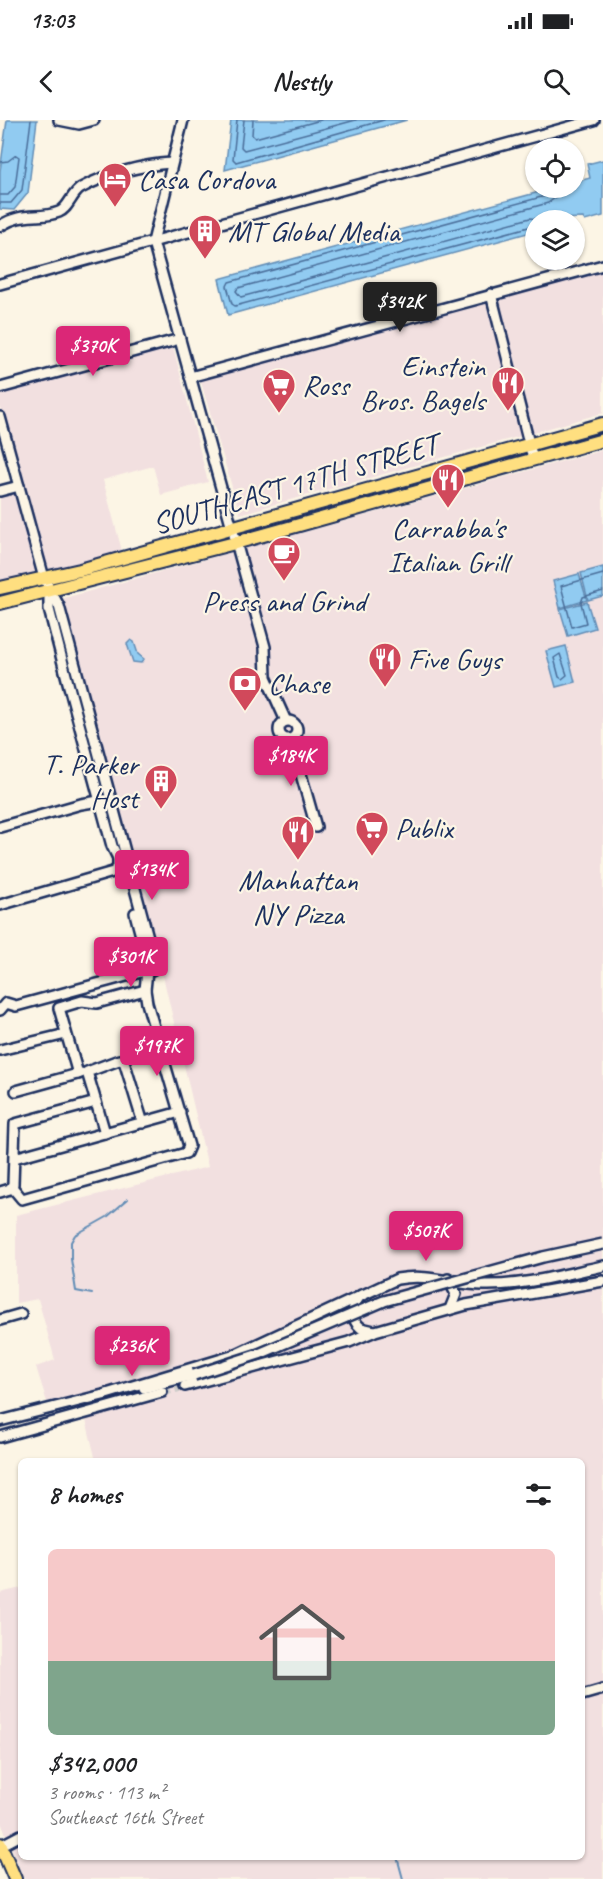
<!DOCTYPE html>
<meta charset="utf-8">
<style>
:root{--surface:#fff;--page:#f2f2f2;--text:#202124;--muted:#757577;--accent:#db2777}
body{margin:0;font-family:Caveat,sans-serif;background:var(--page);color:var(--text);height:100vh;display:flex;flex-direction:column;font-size:22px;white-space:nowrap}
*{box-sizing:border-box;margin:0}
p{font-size:20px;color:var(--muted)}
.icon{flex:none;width:33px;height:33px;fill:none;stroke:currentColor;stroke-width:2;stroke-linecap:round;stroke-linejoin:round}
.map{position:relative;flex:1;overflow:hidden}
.details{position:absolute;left:18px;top:1338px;width:567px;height:402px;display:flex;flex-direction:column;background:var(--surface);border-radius:9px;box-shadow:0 2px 4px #0004}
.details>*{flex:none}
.tools{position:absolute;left:525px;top:18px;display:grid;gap:12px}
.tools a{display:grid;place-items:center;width:60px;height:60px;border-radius:50%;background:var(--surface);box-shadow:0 2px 4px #0004;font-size:30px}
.price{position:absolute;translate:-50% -51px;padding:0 14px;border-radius:6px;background:var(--accent);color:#fff;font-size:20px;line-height:39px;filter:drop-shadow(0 2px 3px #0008)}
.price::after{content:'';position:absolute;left:50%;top:36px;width:18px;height:14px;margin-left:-9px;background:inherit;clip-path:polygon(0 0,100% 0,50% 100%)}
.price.selected{background:#222;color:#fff}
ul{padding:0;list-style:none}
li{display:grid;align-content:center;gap:12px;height:318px;padding:0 30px}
li span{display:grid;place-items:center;height:186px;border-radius:9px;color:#555}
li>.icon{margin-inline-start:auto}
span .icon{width:108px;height:108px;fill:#fffc;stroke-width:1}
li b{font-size:26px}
h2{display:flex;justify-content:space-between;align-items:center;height:72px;padding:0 30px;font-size:26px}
.status{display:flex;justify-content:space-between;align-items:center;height:42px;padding:0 30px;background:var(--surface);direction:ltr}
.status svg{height:16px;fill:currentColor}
header{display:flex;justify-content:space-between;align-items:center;height:78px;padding:0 30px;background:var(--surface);font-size:27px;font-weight:700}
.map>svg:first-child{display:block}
.built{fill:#f2e0e0}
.water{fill:#91cbf1;stroke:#628db6;stroke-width:1.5}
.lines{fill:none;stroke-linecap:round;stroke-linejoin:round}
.shore{stroke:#4a6d99;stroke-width:1.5}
.stream{stroke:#628db6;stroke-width:2}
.minor-tunnel{stroke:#cfcdca;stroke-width:9;stroke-dasharray:9 4.5;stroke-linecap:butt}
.minor-casing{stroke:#1b2f5e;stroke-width:14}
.major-casing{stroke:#1b2f5e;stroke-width:16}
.minor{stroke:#fcf5e5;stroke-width:9}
.major{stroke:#ffdf80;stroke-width:12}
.minor-bridge-casing{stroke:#1b2f5e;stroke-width:14;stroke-linecap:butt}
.minor-bridge{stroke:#fcf5e5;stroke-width:9}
.labels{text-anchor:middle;stroke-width:4.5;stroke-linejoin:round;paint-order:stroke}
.poi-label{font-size:30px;fill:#1b2f5e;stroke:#fcf5e5;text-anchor:start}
.street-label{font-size:30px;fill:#1b2f5e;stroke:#fcf5e5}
</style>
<div class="status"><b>13:03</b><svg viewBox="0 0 49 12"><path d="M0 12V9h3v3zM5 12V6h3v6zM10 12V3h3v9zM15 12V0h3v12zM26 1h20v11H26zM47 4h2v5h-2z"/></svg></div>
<header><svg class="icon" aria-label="back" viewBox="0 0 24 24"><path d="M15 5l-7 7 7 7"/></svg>Nestly<svg class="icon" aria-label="search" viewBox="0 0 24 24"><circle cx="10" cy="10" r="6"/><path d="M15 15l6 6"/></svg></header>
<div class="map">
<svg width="603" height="1759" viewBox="0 0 603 1759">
<rect width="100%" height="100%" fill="#fcf5e5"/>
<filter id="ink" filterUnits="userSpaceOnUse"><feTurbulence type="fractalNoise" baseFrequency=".0167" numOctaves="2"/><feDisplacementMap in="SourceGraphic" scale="12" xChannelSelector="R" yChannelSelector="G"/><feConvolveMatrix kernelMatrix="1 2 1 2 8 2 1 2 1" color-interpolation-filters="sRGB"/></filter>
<g filter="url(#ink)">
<g class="built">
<polygon points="603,148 603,293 240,394 200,259"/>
<polygon points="173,226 208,362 161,375 153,346 103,360 122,431 0,463 0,376 22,369 0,288 0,271"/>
<polygon points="603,330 603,1759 24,1759 0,1700 0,1473 21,1468 21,1737 582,1737 582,1341 96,1341 80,1275 47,1282 36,1247 55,1240 38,1179 16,1183 16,1095 208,1047 159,839 61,479"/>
</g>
<g class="water">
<polygon points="7,0 37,0 28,73 14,90 0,89 0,51"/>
<polygon points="231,0 407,0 225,50"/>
<polygon points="603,40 603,96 585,101 583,98 536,100 535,111 228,195 219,159 554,68 574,68 575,62 590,58 587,44"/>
<polygon points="603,447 603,476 588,480 581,453"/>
<polygon points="579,454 587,480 560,488 553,461"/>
<polygon points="587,482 595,508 568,516 560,489"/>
<polygon points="131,520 134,522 138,534 144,539 141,543 133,542 127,524"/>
<polygon points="566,526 575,562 556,567 546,531"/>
</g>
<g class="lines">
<g class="shore">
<polyline points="237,0 233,39 236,42 384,0"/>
<polyline points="244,0 241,27 244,30 356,0"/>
<polyline points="253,0 252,15 255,18 321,0"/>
<polyline points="0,42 8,41 16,35 19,37 15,67 8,75 0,75"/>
<polyline points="0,83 11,83 22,70 31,0"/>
<polyline points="543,100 530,98 241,177 236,171 238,168 548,83 555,78 559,68"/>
<polyline points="536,105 235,186 232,184 227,166 229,162 545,76 550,68"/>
<polyline points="603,454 561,466 572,507 586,503 581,483 583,477 603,471"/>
<polygon points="560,534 567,555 562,559 559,557 554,538"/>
</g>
<g class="stream">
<polyline points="92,1174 76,1171 71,1139 71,1122 75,1115 107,1097 128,1079"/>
<polyline points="397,1737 403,1759"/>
</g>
<polyline class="minor-tunnel" points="162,1272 185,1266"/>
<g class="minor-casing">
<g id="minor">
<polyline points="59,0 79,4 94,0"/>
<polyline points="183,0 153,122 265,527 266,557 286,601"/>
<path d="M0,106C23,91 38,100 59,92C69,88 71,74 81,68C106,54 143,45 171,43"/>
<polyline points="0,164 594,0"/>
<polyline points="491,174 533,339"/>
<polyline points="190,257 603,145"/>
<polyline points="0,268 180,219"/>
<polyline points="0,297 44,458 59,486 149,821 151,836"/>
<polyline points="0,371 19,366"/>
<polyline points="49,472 49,489 67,559 112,726 123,748"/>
<circle cx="288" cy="610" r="9"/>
<polyline points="291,619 316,707"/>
<polyline points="0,707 81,684 105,680"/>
<polyline points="0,785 113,752 118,748 118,739"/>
<polyline points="135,793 146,835"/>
<circle cx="148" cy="843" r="8"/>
<polyline points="0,890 6,883 16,886 145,851"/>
<polyline points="0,930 66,914"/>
<polyline points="78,954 59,888 82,881 97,883 145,870"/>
<polyline points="16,971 81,953"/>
<polyline points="96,982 105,1013"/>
<polyline points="143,1003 124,941 119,940 87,952 96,982 15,1004 14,1033 18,1037 180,992"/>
<polyline points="12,1067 22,1079 186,1033 189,1026 147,883 145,870 147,851"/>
<polyline points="0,1072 10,1069 13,1064 14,1033"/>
<polyline points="448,1159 456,1174 450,1189"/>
<path d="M361,1175C352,1185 349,1198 361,1208L374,1211"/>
<polyline points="0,1200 21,1194"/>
<polyline points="185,1266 349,1222 375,1211 466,1185 603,1161"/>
<polyline points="144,1268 194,1255"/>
<path d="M0,1301L103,1275L232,1236L397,1159C432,1153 452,1165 484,1165C524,1166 565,1154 603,1146"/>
<polyline points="0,1317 162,1272"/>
<polyline points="582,1575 603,1569"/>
<polyline points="0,1726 21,1715"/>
</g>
</g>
<g class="major-casing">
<g id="major">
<polyline points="0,468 80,450 603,304"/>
<polyline points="0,483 235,423 603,320"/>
<polyline points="0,1724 15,1759"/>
</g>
</g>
<use href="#minor" class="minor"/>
<use href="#major" class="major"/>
<g class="minor-bridge-casing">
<polyline id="minor-bridge" points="194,1255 259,1234 384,1181 543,1137 603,1124"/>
</g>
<use href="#minor-bridge" class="minor-bridge"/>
</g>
</g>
<defs>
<g id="hotel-pin" transform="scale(1.725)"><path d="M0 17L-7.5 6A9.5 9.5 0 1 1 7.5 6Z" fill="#d1495b" stroke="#fcf5e5"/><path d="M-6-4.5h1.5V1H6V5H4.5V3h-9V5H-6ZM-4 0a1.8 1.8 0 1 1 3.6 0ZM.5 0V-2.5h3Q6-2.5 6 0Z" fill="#fff"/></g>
<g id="building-pin" transform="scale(1.725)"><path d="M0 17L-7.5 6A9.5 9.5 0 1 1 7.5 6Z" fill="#d1495b" stroke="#fcf5e5"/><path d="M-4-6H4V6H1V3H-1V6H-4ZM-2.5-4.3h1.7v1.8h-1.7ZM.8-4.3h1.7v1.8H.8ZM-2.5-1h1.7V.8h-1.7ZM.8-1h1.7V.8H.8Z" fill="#fff"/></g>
<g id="restaurant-pin" transform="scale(1.725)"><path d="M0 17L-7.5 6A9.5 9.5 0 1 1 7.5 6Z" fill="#d1495b" stroke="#fcf5e5"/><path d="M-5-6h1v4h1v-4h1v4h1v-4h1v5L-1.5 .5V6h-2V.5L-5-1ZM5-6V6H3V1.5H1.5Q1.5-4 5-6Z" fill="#fff"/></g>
<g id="supermarket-pin" transform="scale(1.725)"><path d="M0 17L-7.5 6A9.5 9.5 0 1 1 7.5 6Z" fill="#d1495b" stroke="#fcf5e5"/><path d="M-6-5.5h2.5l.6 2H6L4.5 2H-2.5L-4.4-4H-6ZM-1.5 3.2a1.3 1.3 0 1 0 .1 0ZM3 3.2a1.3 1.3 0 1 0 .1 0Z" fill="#fff"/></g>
<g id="cafe-pin" transform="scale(1.725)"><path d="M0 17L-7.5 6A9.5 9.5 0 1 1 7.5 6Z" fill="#d1495b" stroke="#fcf5e5"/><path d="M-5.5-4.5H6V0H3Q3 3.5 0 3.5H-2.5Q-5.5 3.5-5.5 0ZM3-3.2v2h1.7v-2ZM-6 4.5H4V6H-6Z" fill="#fff"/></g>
<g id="bank-pin" transform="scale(1.725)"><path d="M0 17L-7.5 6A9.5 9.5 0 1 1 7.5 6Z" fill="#d1495b" stroke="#fcf5e5"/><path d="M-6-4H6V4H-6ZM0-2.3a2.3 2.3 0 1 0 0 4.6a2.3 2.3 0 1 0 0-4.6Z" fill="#fff"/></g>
</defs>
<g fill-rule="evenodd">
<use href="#hotel-pin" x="115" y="59"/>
<use href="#building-pin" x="205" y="111"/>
<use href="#restaurant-pin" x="508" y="263"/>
<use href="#supermarket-pin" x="279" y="265"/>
<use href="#restaurant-pin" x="448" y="360"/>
<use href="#cafe-pin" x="284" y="433"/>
<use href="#restaurant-pin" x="385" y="539"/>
<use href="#bank-pin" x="245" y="563"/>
<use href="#building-pin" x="161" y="661"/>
<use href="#supermarket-pin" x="372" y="708"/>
<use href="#restaurant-pin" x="298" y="712"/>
</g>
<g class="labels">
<g class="poi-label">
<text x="138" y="69">Casa Cordova</text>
<text x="228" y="121">MT Global Media</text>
<text x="485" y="256" text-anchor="end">Einstein<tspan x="485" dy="34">Bros. Bagels</tspan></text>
<text x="302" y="275">Ross</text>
<text x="448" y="418" text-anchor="middle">Carrabba's<tspan x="448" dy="34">Italian Grill</tspan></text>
<text x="284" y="491" text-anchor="middle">Press and Grind</text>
<text x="408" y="549">Five Guys</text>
<text x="268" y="573">Chase</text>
<text x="138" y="654" text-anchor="end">T. Parker<tspan x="138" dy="34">Host</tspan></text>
<text x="395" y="718">Publix</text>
<text x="298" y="770" text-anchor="middle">Manhattan<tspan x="298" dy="34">NY Pizza</tspan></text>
</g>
<g class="street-label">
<text transform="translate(295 364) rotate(-16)" y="10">SOUTHEAST 17TH STREET</text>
</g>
</g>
</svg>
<div class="tools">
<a><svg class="icon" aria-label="locate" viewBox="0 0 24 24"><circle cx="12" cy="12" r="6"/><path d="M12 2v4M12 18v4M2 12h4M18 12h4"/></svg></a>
<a><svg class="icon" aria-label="layers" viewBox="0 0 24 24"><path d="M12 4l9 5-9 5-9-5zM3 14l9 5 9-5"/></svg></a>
</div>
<b class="price selected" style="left:400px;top:213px">$342K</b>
<b class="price" style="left:93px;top:257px">$370K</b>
<b class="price" style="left:291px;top:667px">$184K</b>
<b class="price" style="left:152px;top:781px">$134K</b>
<b class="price" style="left:131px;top:868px">$301K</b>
<b class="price" style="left:157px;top:957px">$197K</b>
<b class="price" style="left:426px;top:1142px">$507K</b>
<b class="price" style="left:132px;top:1257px">$236K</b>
<section class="details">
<h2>8 homes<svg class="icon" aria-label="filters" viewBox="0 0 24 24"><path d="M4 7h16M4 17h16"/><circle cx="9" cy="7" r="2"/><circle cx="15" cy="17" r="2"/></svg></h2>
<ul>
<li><span style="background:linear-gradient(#f6c9c9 60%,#7fa58c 0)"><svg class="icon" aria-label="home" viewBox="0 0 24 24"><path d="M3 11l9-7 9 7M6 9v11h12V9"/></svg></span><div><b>$342,000</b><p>3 rooms · 113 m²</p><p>Southeast 16th Street</p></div></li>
</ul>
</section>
</div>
